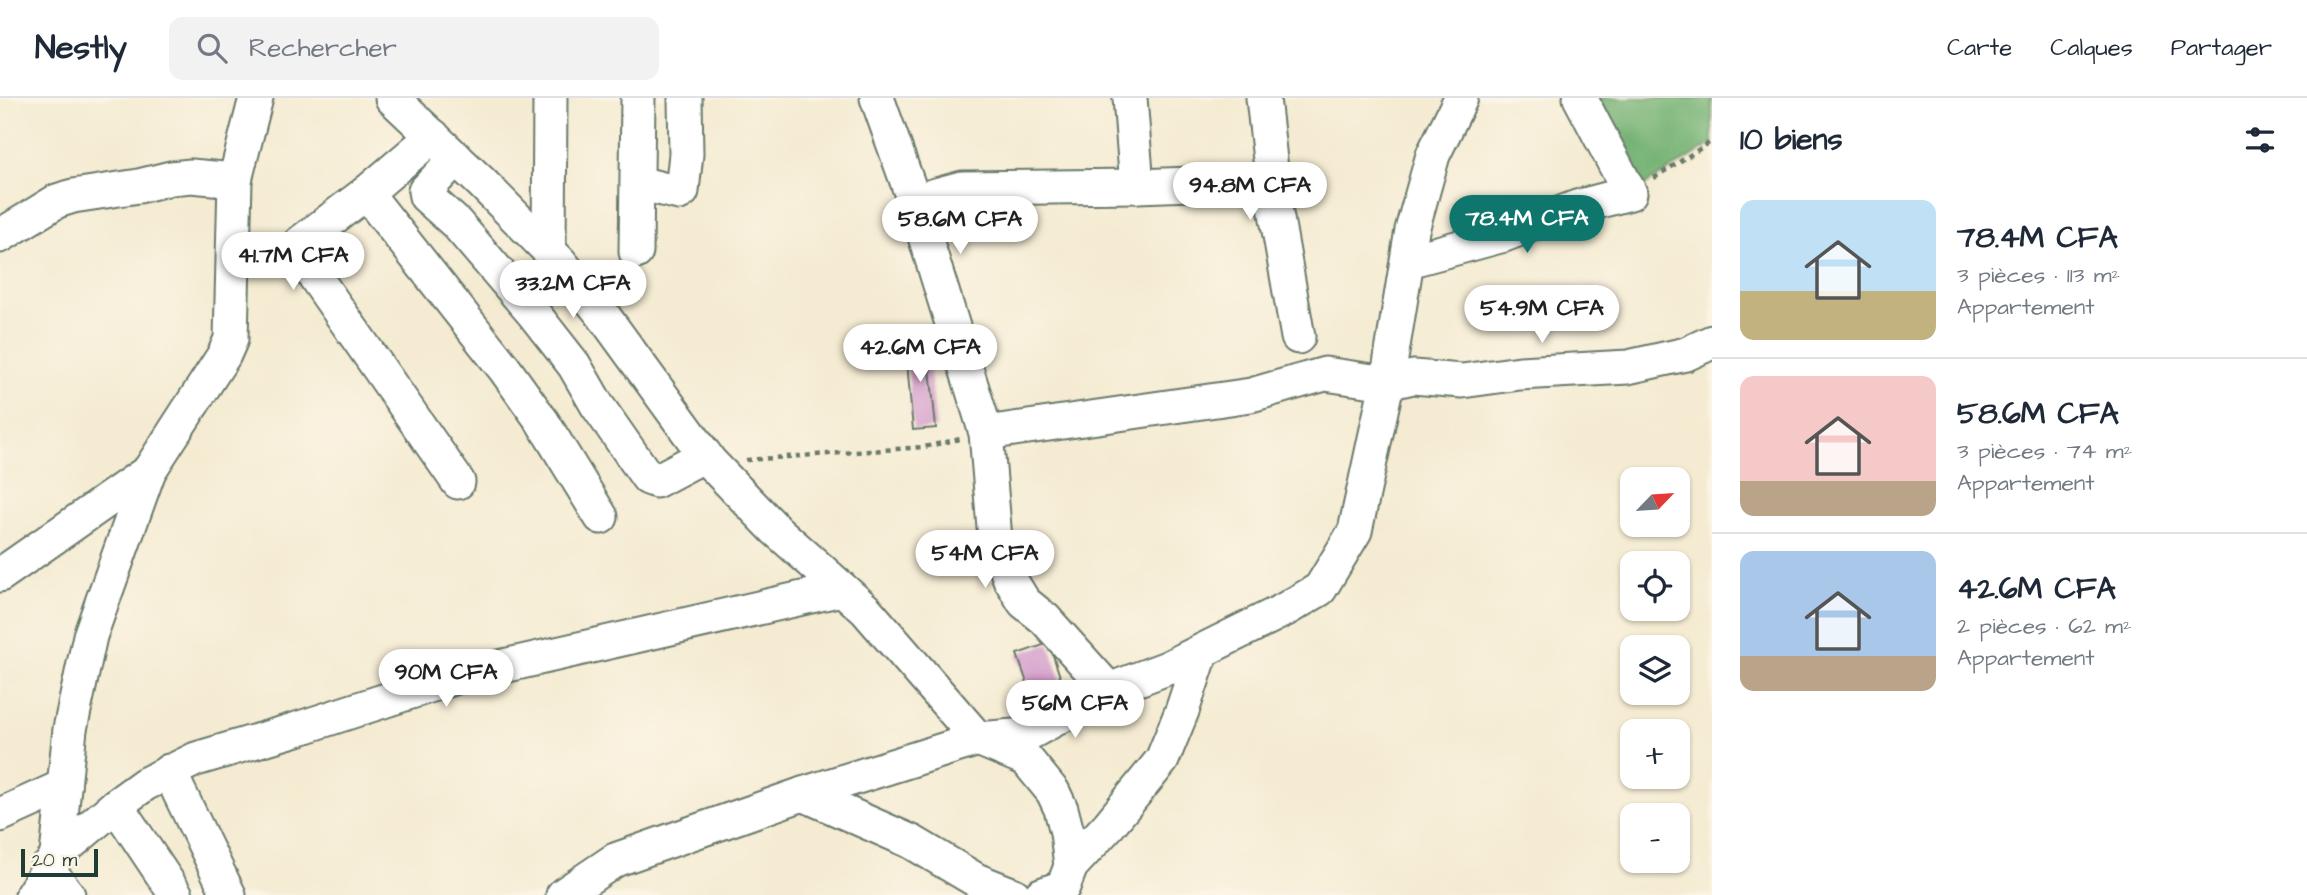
<!DOCTYPE html>
<html lang="fr">
<meta charset="utf-8">
<style>
:root{--surface:#fff;--page:#f2f2f3;--text:#1f2937;--muted:#747a83;--line:#e0e1e3;--accent:#0f766e}
body{margin:0;font-family:"Architects Daughter",sans-serif;background:var(--page);color:var(--text);height:100vh;display:flex;flex-direction:column;font-size:26px;white-space:nowrap}
*{box-sizing:border-box;margin:0}
p{font-size:23px;color:var(--muted)}
.icon{flex:none;width:38px;height:38px;fill:none;stroke:currentColor;stroke-width:2;stroke-linecap:round;stroke-linejoin:round}
.map{position:relative;flex:1;overflow:hidden}
.side{display:flex;flex-direction:column;background:var(--surface);width:595px}
.side>*{flex:none}
.needle{width:46px;rotate:65deg}
.buttons{position:absolute;left:1620px;top:369px;display:grid;gap:14px}
.buttons a{display:grid;place-items:center;width:70px;height:70px;border-radius:14px;background:var(--surface);box-shadow:0 2px 5px #0004;font-size:35px}
.scale{position:absolute;left:21px;bottom:18px;width:77px;box-sizing:border-box;padding-left:7px;border:4px solid #1f3d34;border-top:0;font-size:19px;line-height:24px;white-space:nowrap;color:#1f3d34;-webkit-text-stroke:5px #fcf5e5;paint-order:stroke}
.price{position:absolute;translate:-50% -60px;padding:0 16px;border-radius:24px;background:#fff;color:#222;font-size:23px;line-height:46px;filter:drop-shadow(0 2px 4px #0008)}
.price::after{content:'';position:absolute;left:50%;top:42px;width:21px;height:16px;margin-left:-10px;background:inherit;clip-path:polygon(0 0,100% 0,50% 100%)}
.price.on{background:var(--accent);color:#fff}
ul{padding:0;list-style:none}
li{display:flex;align-items:center;gap:21px;height:175px;padding:0 28px}
li+li{border-top:2px solid var(--line)}
li span{display:grid;place-items:center;flex:none;width:196px;height:140px;border-radius:14px;color:#555}
li>.icon{margin-inline-start:auto}
span .icon{width:84px;height:84px;fill:#fffc;stroke-width:1}
li b{font-size:30px}
h2{display:flex;justify-content:space-between;align-items:center;height:84px;padding:0 28px;font-size:30px}
header{display:flex;align-items:center;gap:42px;box-sizing:border-box;height:98px;padding:0 35px;background:var(--surface);border-bottom:2px solid var(--line)}
header strong{font-size:33px}
nav{display:flex;gap:38px;margin-inline-start:auto;font-size:24px}
.search{width:490px;height:63px;background:var(--page);display:flex;align-items:center;gap:18px;box-sizing:border-box;padding:0 24px;border-radius:14px;color:var(--muted);font-size:26px}
main{display:flex;flex:1;min-height:0}
.map>svg:first-child{display:block}
.forest{fill:#74b273;stroke:#4a7854;stroke-width:2}
.building{fill:#cc8cc7}
.lines{fill:none;stroke-linecap:round;stroke-linejoin:round}
.minor-casing{stroke:#6a7a6b;stroke-width:37}
.path{stroke:#6a7a6b;stroke-width:4.5;stroke-dasharray:5 5;stroke-linecap:butt}
.minor{stroke:#fff;stroke-width:33}
</style>
<header>
<strong>Nestly</strong>
<div class="search"><svg class="icon" aria-label="search" viewBox="0 0 24 24"><circle cx="10" cy="10" r="6"/><path d="M15 15l6 6"/></svg>Rechercher</div>
<nav><a>Carte</a><a>Calques</a><a>Partager</a></nav>
</header>
<main>
<div class="map">
<svg width="1712" height="797" viewBox="0 0 1712 797">
<rect width="100%" height="100%" fill="#fcf5e5"/>
<filter id="ink" filterUnits="userSpaceOnUse"><feTurbulence type="fractalNoise" baseFrequency=".0143" numOctaves="2"/><feDisplacementMap in="SourceGraphic" scale="14" xChannelSelector="R" yChannelSelector="G"/><feConvolveMatrix kernelMatrix="1 2 1 2 8 2 1 2 1" color-interpolation-filters="sRGB"/></filter>
<filter id="wash" filterUnits="userSpaceOnUse"><feTurbulence type="fractalNoise" baseFrequency=".00686" numOctaves="4" result="noise"/><feDisplacementMap in="SourceGraphic" scale="28" xChannelSelector="R" yChannelSelector="G"/><feGaussianBlur stdDeviation="1.57" result="paint"/><feColorMatrix in="noise" values="0 0 0 0 0 0 0 0 0 0 0 0 0 0 0 0 0 1.4 0 .05"/><feComposite in="paint" operator="in"/></filter>
<g filter="url(#wash)">
<rect width="100%" height="100%" fill="#f4ebd2"/>
<polygon class="forest" points="1590,0 1712,0 1712,46 1634,94"/>
<g id="blocks">
<g class="building">
<polygon points="927,240 936,330 913,332 905,242"/>
<polygon points="1049,545 1064,591 1033,602 1017,556"/>
</g>
</g>
</g>
<g filter="url(#ink)">
<use href="#blocks" fill-opacity="0" stroke="#6a7a6b" stroke-width="2"/>
<g class="lines">
<g class="minor-casing">
<g id="minor">
<polyline points="392,0 481,84 560,164 603,217 710,364 776,432 866,512 978,641 1026,661 1053,694 1061,711 1067,734 1071,768"/>
<polyline points="877,0 914,103 986,335 995,441 1010,481 1024,504 1045,521 1109,592"/>
<polyline points="1130,0 1137,88"/>
<polyline points="1263,0 1276,115 1298,239"/>
<polyline points="433,38 366,95 300,145 299,150 309,170 458,384"/>
<polyline points="456,60 425,93 426,98 457,126 534,216 574,267 597,307 648,380 656,383 705,357"/>
<polyline points="638,85 679,95 682,93 686,56 685,0"/>
<polyline points="366,95 504,270 542,323 601,419"/>
<polyline points="914,103 962,90 1137,88 1273,83"/>
<polyline points="0,138 57,103 73,98 139,88 171,80 191,78 235,82"/>
<polyline points="549,152 550,0"/>
<polyline points="636,154 638,0"/>
<polyline points="1408,163 1504,137 1577,109 1630,95 1580,0"/>
<polyline points="986,335 1251,297 1325,276 1387,285 1413,279 1462,283 1520,275 1628,269 1686,256 1712,244"/>
<polyline points="0,477 149,373"/>
<polyline points="169,673 229,797"/>
<polyline points="803,696 912,744 976,782 1014,797"/>
<polyline points="116,707 176,797"/>
<polyline points="0,717 64,688"/>
<polyline points="57,757 116,707 145,686 196,661 297,631 460,578 842,491"/>
<polyline points="47,770 68,797"/>
<polyline points="32,797 57,757 70,631 90,538 149,373 224,257 231,241 235,82 256,0"/>
<polyline points="563,797 615,762 803,696 978,641 1026,637 1109,592 1167,570 1284,512 1320,491 1355,433 1387,285 1412,132 1433,57 1461,0"/>
<polyline points="1041,797 1063,789 1071,768 1109,727 1162,662 1182,613 1202,553"/>
</g>
</g>
<g class="path">
<polyline points="1654,80 1712,43"/>
<polyline points="746,362 924,349 960,341"/>
</g>
<use href="#minor" class="minor"/>
</g>
</g>
</svg>
<div class="buttons">
<a><svg class="needle" viewBox="-14 -14 28 28"><path d="M0-13l5 13h-10z" fill="#e53935"/><path d="M0 13l5-13h-10z" fill="#747a83"/></svg></a>
<a><svg class="icon" aria-label="locate" viewBox="0 0 24 24"><circle cx="12" cy="12" r="6"/><path d="M12 2v4M12 18v4M2 12h4M18 12h4"/></svg></a>
<a><svg class="icon" aria-label="layers" viewBox="0 0 24 24"><path d="M12 4l9 5-9 5-9-5zM3 14l9 5 9-5"/></svg></a>
<a>+</a>
<a>−</a>
</div>
<div class="scale">20 m</div>
<b class="price" style="left:1250px;top:124px">94.8M CFA</b>
<b class="price on" style="left:1527px;top:157px">78.4M CFA</b>
<b class="price" style="left:960px;top:158px">58.6M CFA</b>
<b class="price" style="left:293px;top:194px">41.7M CFA</b>
<b class="price" style="left:573px;top:222px">33.2M CFA</b>
<b class="price" style="left:1542px;top:247px">54.9M CFA</b>
<b class="price" style="left:920px;top:286px">42.6M CFA</b>
<b class="price" style="left:985px;top:492px">54M CFA</b>
<b class="price" style="left:446px;top:611px">90M CFA</b>
<b class="price" style="left:1075px;top:642px">56M CFA</b>
</div>
<section class="side">
<h2>10 biens<svg class="icon" aria-label="filters" viewBox="0 0 24 24"><path d="M4 7h16M4 17h16"/><circle cx="9" cy="7" r="2"/><circle cx="15" cy="17" r="2"/></svg></h2>
<ul>
<li><span style="background:linear-gradient(#bfe0f5 65%,#c2b280 0)"><svg class="icon" aria-label="home" viewBox="0 0 24 24"><path d="M3 11l9-7 9 7M6 9v11h12V9"/></svg></span><div><b>78.4M CFA</b><p>3 pièces · 113 m²</p><p>Appartement</p></div></li>
<li><span style="background:linear-gradient(#f6c9c9 75%,#b9a48a 0)"><svg class="icon" aria-label="home" viewBox="0 0 24 24"><path d="M3 11l9-7 9 7M6 9v11h12V9"/></svg></span><div><b>58.6M CFA</b><p>3 pièces · 74 m²</p><p>Appartement</p></div></li>
<li><span style="background:linear-gradient(#a9c7e8 75%,#b9a48a 0)"><svg class="icon" aria-label="home" viewBox="0 0 24 24"><path d="M3 11l9-7 9 7M6 9v11h12V9"/></svg></span><div><b>42.6M CFA</b><p>2 pièces · 62 m²</p><p>Appartement</p></div></li>
</ul>
</section>
</main>
